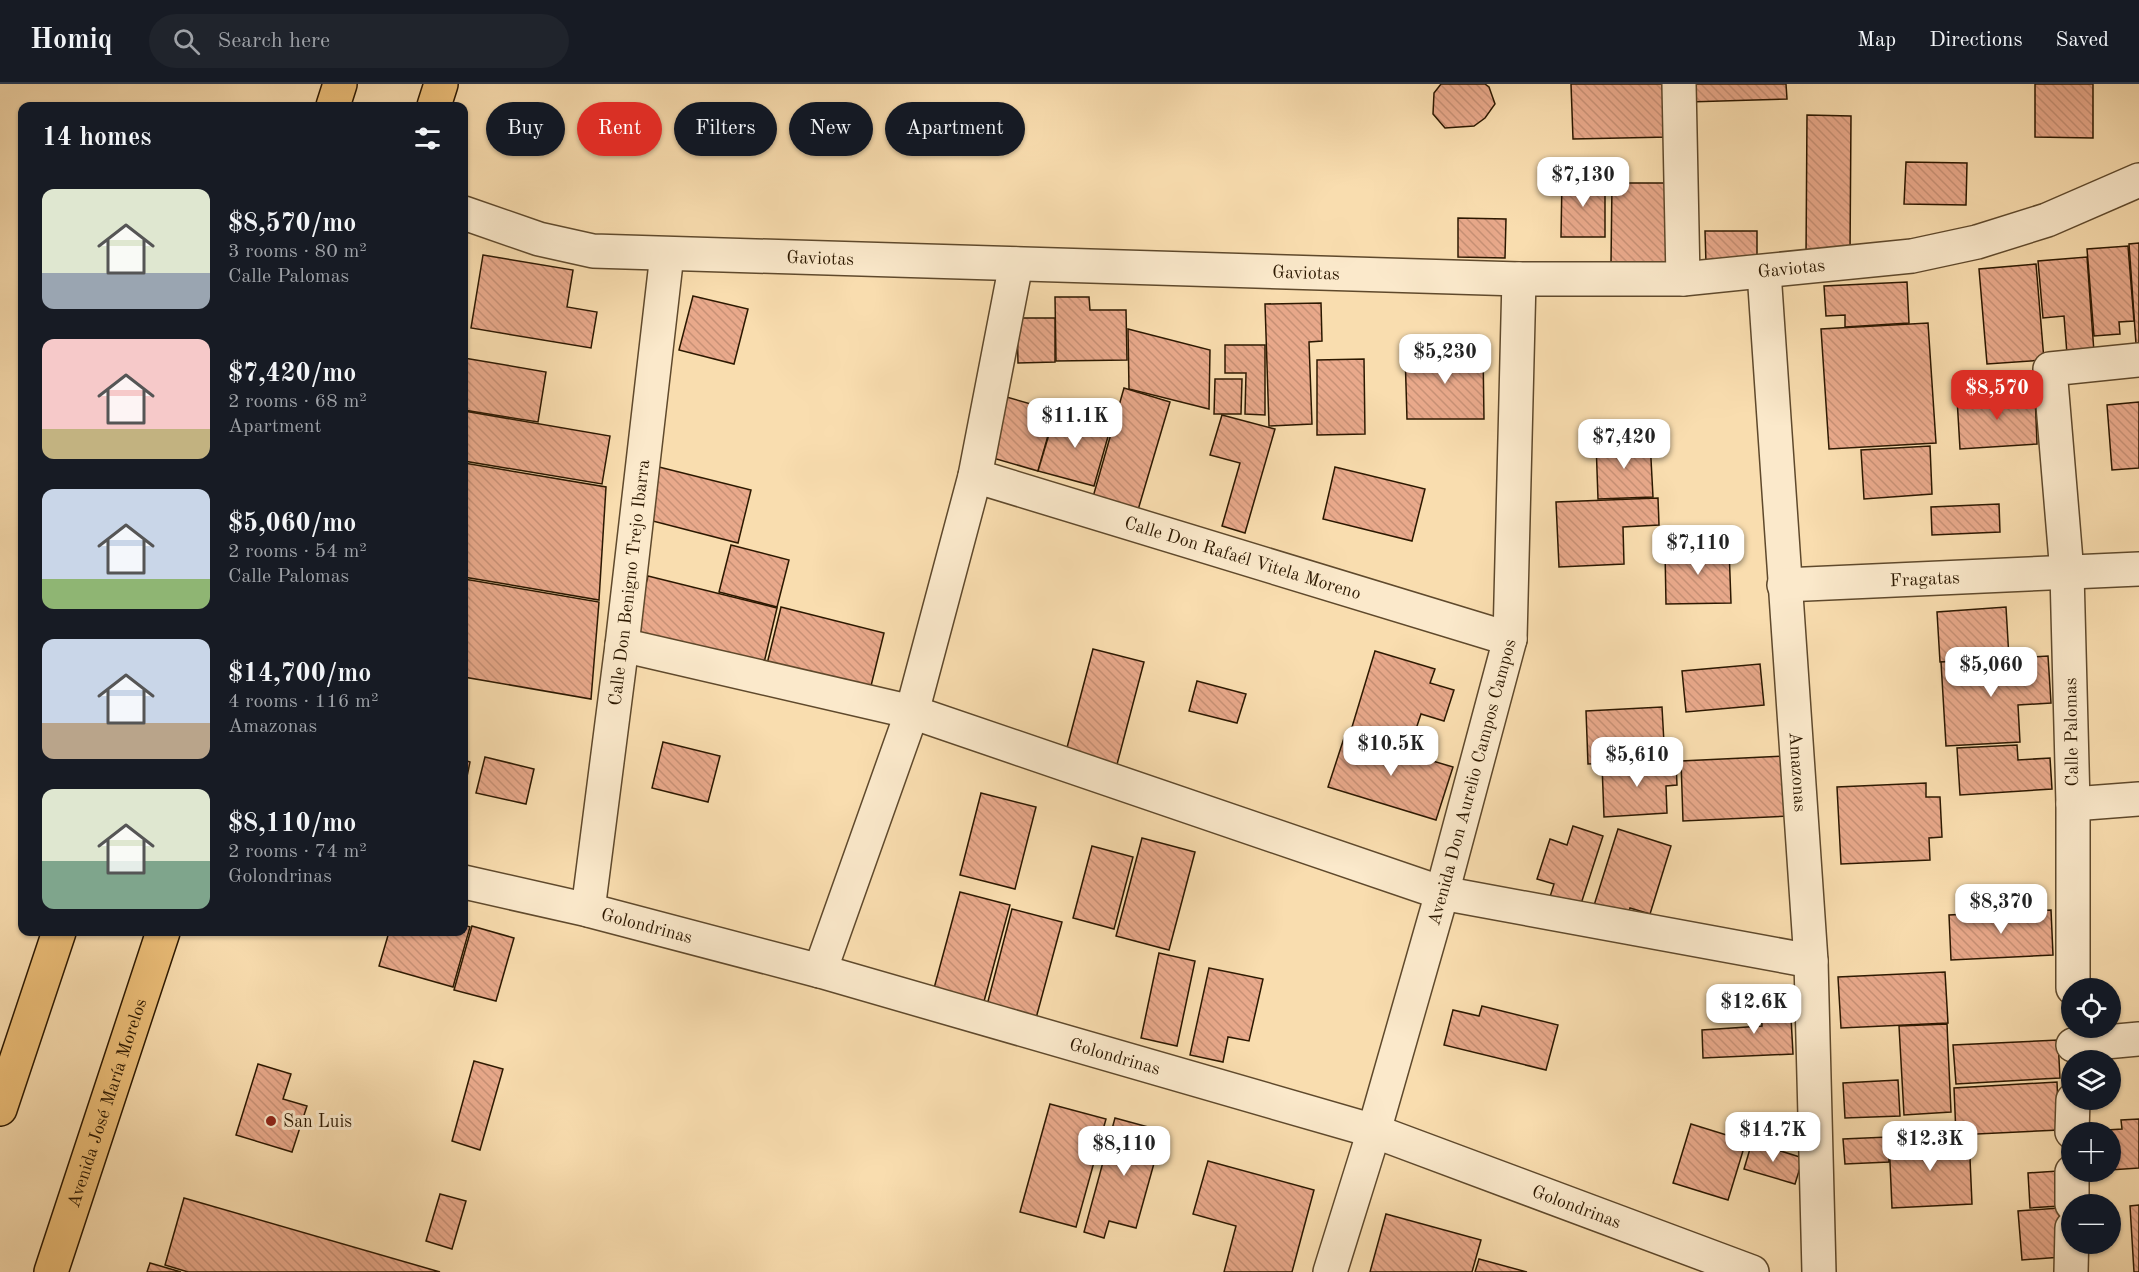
<!DOCTYPE html>
<meta charset="utf-8">
<style>
:root{--surface:#171b24;--page:#20242c;--text:#f1f3f6;--muted:#9ea1a6;--line:#363941;--accent:#d93025}
body{margin:0;font-family:"Old Standard TT",serif;background:var(--page);color:var(--text);height:100vh;display:flex;flex-direction:column;font-size:22px;white-space:nowrap}
*{box-sizing:border-box;margin:0}
p{font-size:20px;color:var(--muted)}
.icon{flex:none;width:33px;height:33px;fill:none;stroke:currentColor;stroke-width:2;stroke-linecap:round;stroke-linejoin:round}
.map{position:relative;flex:1;overflow:hidden}
.panel{position:absolute;left:18px;top:18px;width:450px;height:834px;display:flex;flex-direction:column;background:var(--surface);border-radius:12px;box-shadow:0 2px 4px #0004}
.panel>*{flex:none}
.hud{position:absolute;left:486px;top:18px;width:570px;height:54px;display:flex;gap:12px}
.fabs{position:absolute;left:2061px;top:894px;display:grid;gap:12px}
.fabs a{display:grid;place-items:center;width:60px;height:60px;border-radius:50%;background:var(--surface);box-shadow:0 2px 4px #0004;font-size:30px}
.price{position:absolute;translate:-50% -51px;padding:0 14px;border-radius:12px;background:#fff;color:#222;font-size:20px;line-height:39px;filter:drop-shadow(0 2px 3px #0008)}
.price::after{content:'';position:absolute;left:50%;top:36px;width:18px;height:14px;margin-left:-9px;background:inherit;clip-path:polygon(0 0,100% 0,50% 100%)}
.price.selected{background:var(--accent);color:#fff}
ul{padding:0;list-style:none}
li{display:flex;align-items:center;gap:18px;height:150px;padding:0 24px}
li span{display:grid;place-items:center;flex:none;width:168px;height:120px;border-radius:12px;color:#555}
li>.icon{margin-inline-start:auto}
span .icon{width:72px;height:72px;fill:#fffc;stroke-width:1}
li b{font-size:26px}
h2{display:flex;justify-content:space-between;align-items:center;height:72px;padding:0 24px;font-size:26px}
.chip{padding:0 21px;border-radius:27px;background:var(--surface);box-shadow:0 2px 4px #0004;font-size:21px;line-height:54px}
.chip.selected{background:var(--accent);color:#fff}
header{display:flex;align-items:center;gap:36px;box-sizing:border-box;height:84px;padding:0 30px;background:var(--surface);border-bottom:2px solid var(--line)}
header strong{font-size:28px}
nav{display:flex;gap:33px;margin-inline-start:auto;font-size:21px}
.search{width:420px;height:54px;background:var(--page);display:flex;align-items:center;gap:15px;box-sizing:border-box;padding:0 21px;border-radius:33px;color:var(--muted);font-size:22px}
.map>svg:first-child{display:block}
.building{fill:url(#building-back-hatch);stroke:#2c1800;stroke-width:1.5}
.lines{fill:none;stroke-linecap:round;stroke-linejoin:round}
.street-casing{stroke:#5f492c;stroke-width:36}
.highway-casing{stroke:#2c1800;stroke-width:36}
.street{stroke:#fbe9cb;stroke-width:33}
.highway{stroke:#ecbe78;stroke-width:33}
.poi-dot{fill:#8f2418;stroke:#fbe9cb;stroke-width:2}
.labels{text-anchor:middle;stroke-width:6;stroke-linejoin:round;paint-order:stroke}
.street-label{font-size:18px;fill:#2c1800;stroke:#fbe9cb}
.poi-label{font-size:18px;fill:#2c1800;stroke:#fbe9cb;text-anchor:start}
</style>
<header>
<strong>Homiq</strong>
<div class="search"><svg class="icon" aria-label="search" viewBox="0 0 24 24"><circle cx="10" cy="10" r="6"/><path d="M15 15l6 6"/></svg>Search here</div>
<nav><a>Map</a><a>Directions</a><a>Saved</a></nav>
</header>
<div class="map">
<svg width="2139" height="1188" viewBox="0 0 2139 1188">
<defs>
<pattern id="building-back-hatch" width="6" height="6" patternUnits="userSpaceOnUse" patternTransform="scale(1.5)"><rect width="6" height="6" fill="#e9a98b"/><path d="M-1 5l2 2M0 0l6 6M5-1l2 2" fill="none" stroke="#c89176"/></pattern>
</defs>
<rect width="100%" height="100%" fill="#f9ddaf"/>
<filter id="stains"><feTurbulence type="fractalNoise" baseFrequency=".00333" numOctaves="4"/><feColorMatrix values="0 0 0 0 .2 0 0 0 0 .09 0 0 0 0 .02 0 0 0 .5 -.17"/></filter>
<radialGradient id="worn" r=".72"><stop offset=".6" stop-color="#630" stop-opacity="0"/><stop offset="1" stop-color="#630" stop-opacity=".3"/></radialGradient>
<g class="building">
<polygon points="1441,0 1485,0 1489,3 1495,20 1485,34 1474,42 1445,44 1433,30 1434,9"/>
<polygon points="1571,0 1668,0 1669,53 1573,55"/>
<polygon points="1687,0 1786,0 1787,15 1688,18"/>
<polygon points="2035,0 2093,0 2093,54 2035,53"/>
<polygon points="1807,31 1851,32 1850,172 1806,172"/>
<polygon points="1906,78 1967,79 1966,121 1904,120"/>
<polygon points="1562,95 1605,95 1605,153 1561,153"/>
<polygon points="1612,99 1669,99 1669,179 1611,179"/>
<polygon points="1458,134 1506,135 1505,174 1458,173"/>
<polygon points="1705,147 1757,147 1757,179 1706,180"/>
<polygon points="2139,159 2139,259 2136,260 2129,160"/>
<polygon points="2128,162 2134,237 2119,238 2120,250 2094,252 2087,165"/>
<polygon points="483,171 573,186 567,223 597,228 591,264 471,244"/>
<polygon points="2087,173 2094,268 2067,270 2064,232 2043,234 2038,177"/>
<polygon points="2036,180 2044,276 1987,280 1979,185"/>
<polygon points="1907,198 1909,239 1845,243 1845,231 1826,232 1824,202"/>
<polygon points="693,212 748,225 734,280 679,266"/>
<polygon points="1055,213 1089,213 1090,226 1126,226 1127,276 1056,277"/>
<polygon points="1321,219 1322,257 1309,258 1312,340 1269,342 1265,220"/>
<polygon points="1017,234 1055,234 1055,278 1018,279"/>
<polygon points="1928,239 1936,359 1829,365 1821,245"/>
<polygon points="1128,245 1210,266 1209,325 1129,305"/>
<polygon points="1225,261 1265,261 1265,331 1245,330 1246,289 1225,289"/>
<polygon points="1483,266 1484,335 1407,335 1405,268"/>
<polygon points="464,274 546,288 538,338 464,326"/>
<polygon points="1364,275 1365,350 1317,351 1317,276"/>
<polygon points="1215,295 1242,295 1241,330 1214,330"/>
<polygon points="1124,304 1170,318 1138,426 1093,413"/>
<polygon points="2035,309 2037,360 1960,365 1957,314"/>
<polygon points="1003,312 1055,327 1038,387 986,372"/>
<polygon points="2139,318 2139,384 2112,386 2107,321"/>
<polygon points="464,327 610,352 602,400 464,377"/>
<polygon points="1056,327 1111,342 1094,402 1038,387"/>
<polygon points="1222,331 1275,345 1245,449 1222,442 1240,379 1210,371"/>
<polygon points="1650,356 1653,413 1598,415 1596,358"/>
<polygon points="1930,362 1932,410 1864,415 1861,366"/>
<polygon points="464,379 606,403 599,516 464,493"/>
<polygon points="659,383 751,406 738,459 645,435"/>
<polygon points="1335,383 1425,405 1412,457 1323,435"/>
<polygon points="1658,414 1659,441 1623,443 1624,480 1559,483 1556,418"/>
<polygon points="1999,420 2000,448 1932,451 1931,423"/>
<polygon points="731,461 789,476 777,523 719,508"/>
<polygon points="1729,464 1731,519 1666,520 1665,466"/>
<polygon points="648,492 777,524 763,583 633,550"/>
<polygon points="464,495 599,518 591,615 464,593"/>
<polygon points="781,523 884,549 870,606 767,580"/>
<polygon points="2006,523 2009,574 1940,578 1937,528"/>
<polygon points="1093,565 1144,578 1115,688 1064,675"/>
<polygon points="1375,567 1435,585 1430,599 1454,606 1444,637 1421,630 1411,660 1352,643"/>
<polygon points="2048,572 2051,619 2018,621 2020,658 1946,662 1941,578"/>
<polygon points="1760,580 1764,621 1686,628 1682,587"/>
<polygon points="1197,597 1246,610 1237,639 1189,627"/>
<polygon points="1662,623 1664,659 1648,659 1650,677 1588,680 1586,627"/>
<polygon points="1345,651 1453,683 1436,736 1328,703"/>
<polygon points="663,658 720,672 708,718 652,704"/>
<polygon points="2017,661 2018,676 2050,674 2052,705 1960,711 1957,664"/>
<polygon points="1787,672 1790,732 1683,737 1681,677"/>
<polygon points="485,673 534,685 526,720 476,709"/>
<polygon points="464,676 470,678 464,707"/>
<polygon points="1676,678 1677,701 1666,702 1667,729 1604,733 1602,681"/>
<polygon points="1926,699 1926,713 1940,713 1942,753 1929,754 1930,776 1841,780 1837,703"/>
<polygon points="981,709 1036,723 1015,805 960,791"/>
<polygon points="1573,742 1603,752 1579,826 1549,816 1554,800 1537,795 1550,755 1567,761"/>
<polygon points="1618,745 1671,762 1650,830 1630,824 1624,842 1591,831"/>
<polygon points="1142,754 1195,768 1169,866 1116,852"/>
<polygon points="1092,762 1133,773 1114,845 1073,834"/>
<polygon points="960,808 1010,821 983,921 933,908"/>
<polygon points="1012,825 1062,838 1035,938 986,925"/>
<polygon points="2051,826 2053,871 1951,876 1949,831"/>
<polygon points="464,841 470,843 453,903 379,882 389,848 464,848"/>
<polygon points="472,842 514,854 496,917 454,906"/>
<polygon points="1159,869 1195,877 1177,962 1141,954"/>
<polygon points="1209,884 1263,895 1249,957 1228,953 1223,978 1190,971"/>
<polygon points="1945,888 1948,939 1841,944 1838,893"/>
<polygon points="1790,915 1793,970 1703,974 1702,946 1762,942 1761,917"/>
<polygon points="1482,922 1558,941 1546,986 1444,961 1453,926 1479,932"/>
<polygon points="1947,940 1951,1028 1904,1031 1899,942"/>
<polygon points="2058,956 2060,994 1956,1000 1953,961"/>
<polygon points="474,977 503,985 480,1066 452,1057"/>
<polygon points="258,980 291,990 283,1015 307,1022 292,1068 236,1051"/>
<polygon points="1898,996 1900,1032 1845,1034 1843,999"/>
<polygon points="2057,998 2059,1046 1956,1051 1954,1004"/>
<polygon points="1050,1020 1106,1035 1076,1143 1020,1128"/>
<polygon points="1115,1034 1163,1047 1136,1144 1109,1137 1104,1154 1084,1148"/>
<polygon points="2139,1035 2139,1084 2110,1086 2110,1048 2107,1048 2107,1046 2122,1045 2121,1036"/>
<polygon points="1691,1040 1746,1057 1728,1116 1673,1099"/>
<polygon points="1969,1052 1972,1120 1892,1124 1889,1056"/>
<polygon points="1888,1053 1889,1078 1845,1080 1843,1055"/>
<polygon points="1752,1058 1803,1074 1795,1100 1744,1085"/>
<polygon points="1208,1077 1314,1106 1292,1188 1224,1188 1236,1142 1193,1130"/>
<polygon points="2058,1087 2060,1122 2030,1124 2028,1089"/>
<polygon points="440,1110 466,1117 452,1165 426,1157"/>
<polygon points="184,1114 440,1188 188,1188 165,1181"/>
<polygon points="2139,1121 2139,1188 2134,1188 2130,1122"/>
<polygon points="2059,1124 2062,1173 2022,1176 2018,1127"/>
<polygon points="1386,1130 1481,1156 1472,1188 1370,1188"/>
<polygon points="1479,1175 1527,1188 1475,1188"/>
<polygon points="150,1179 181,1188 147,1188"/>
</g>
<g class="lines">
<g class="street-casing">
<g id="street">
<polyline points="1679,0 1683,195"/>
<path id="s1" d="M464,129L539,155L593,167L1519,195H1683L1912,172L1977,158L2047,136L2139,96"/>
<path id="s2" d="M1764,188L1811,877L1819,1188"/>
<path id="s3" d="M975,392L1510,555"/>
<path id="s4" d="M1784,501L2139,485"/>
<polyline points="622,561 912,628 1442,809 1811,877"/>
<polyline points="2073,720 2139,715"/>
<path id="s5" d="M464,798L588,826L820,887L1374,1047L1752,1188"/>
<path id="s6" d="M588,826L622,561L667,170"/>
<polyline points="820,887 912,628 975,392 1016,180"/>
<polyline points="2073,904 2073,720 2067,489 2050,285 2139,276"/>
<polyline points="2073,961 2139,955"/>
<polyline points="2072,1048 2073,1016"/>
<polyline points="2072,1120 2072,1088"/>
<path id="s7" d="M1330,1188L1374,1047L1442,809L1510,555L1519,195"/>
<polyline points="2071,1188 2072,1144"/>
</g>
</g>
<g class="highway-casing">
<g id="highway">
<polyline points="333,22 340,0"/>
<polyline points="434,22 441,0"/>
<polyline points="0,1025 59,848"/>
<path id="s8" d="M51,1188L163,848"/>
</g>
</g>
<use href="#street" class="street"/>
<use href="#highway" class="highway"/>
</g>
<circle class="poi-dot" cx="271" cy="1037" r="6"/>
<g class="labels">
<g class="street-label">
<text dy="6" stroke="none"><textPath href="#s1" startOffset="362">Gaviotas</textPath></text>
<text dy="6" stroke="none"><textPath href="#s1" startOffset="1334">Gaviotas</textPath></text>
<text dy="6" stroke="none"><textPath href="#s1" startOffset="848">Gaviotas</textPath></text>
<text dy="6" stroke="none"><textPath href="#s3" startOffset="280">Calle Don Rafaél Vitela Moreno</textPath></text>
<text dy="6" stroke="none"><textPath href="#s4" startOffset="141">Fragatas</textPath></text>
<text dy="6" stroke="none"><textPath href="#s6" startOffset="330">Calle Don Benigno Trejo Ibarra</textPath></text>
<text transform="translate(2071 648) rotate(-91)" y="6">Calle Palomas</text>
<text dy="6" stroke="none"><textPath href="#s2" startOffset="501">Amazonas</textPath></text>
<text dy="6" stroke="none"><textPath href="#s7" startOffset="510">Avenida Don Aurelio Campos Campos</textPath></text>
<text dy="6" stroke="none"><textPath href="#s5" startOffset="188">Golondrinas</textPath></text>
<text dy="6" stroke="none"><textPath href="#s5" startOffset="674">Golondrinas</textPath></text>
<text dy="6" stroke="none"><textPath href="#s8" startOffset="178">Avenida José María Morelos</textPath></text>
<text dy="6" stroke="none"><textPath href="#s5" startOffset="1160">Golondrinas</textPath></text>
</g>
<g class="poi-label">
<text x="283" y="1043">San Luis</text>
</g>
</g>
<rect width="100%" height="100%" filter="url(#stains)"/>
<rect width="100%" height="100%" fill="url(#worn)"/>
</svg>
<div class="fabs">
<a><svg class="icon" aria-label="locate" viewBox="0 0 24 24"><circle cx="12" cy="12" r="6"/><path d="M12 2v4M12 18v4M2 12h4M18 12h4"/></svg></a>
<a><svg class="icon" aria-label="layers" viewBox="0 0 24 24"><path d="M12 4l9 5-9 5-9-5zM3 14l9 5 9-5"/></svg></a>
<a>+</a>
<a>−</a>
</div>
<b class="price" style="left:1583px;top:124px">$7,130</b>
<b class="price" style="left:1445px;top:301px">$5,230</b>
<b class="price selected" style="left:1997px;top:337px">$8,570</b>
<b class="price" style="left:1075px;top:365px">$11.1K</b>
<b class="price" style="left:1624px;top:386px">$7,420</b>
<b class="price" style="left:1698px;top:492px">$7,110</b>
<b class="price" style="left:1991px;top:614px">$5,060</b>
<b class="price" style="left:1391px;top:693px">$10.5K</b>
<b class="price" style="left:1637px;top:704px">$5,610</b>
<b class="price" style="left:2001px;top:851px">$8,370</b>
<b class="price" style="left:1754px;top:951px">$12.6K</b>
<b class="price" style="left:1773px;top:1079px">$14.7K</b>
<b class="price" style="left:1930px;top:1088px">$12.3K</b>
<b class="price" style="left:1124px;top:1093px">$8,110</b>
<div class="hud">
<a class="chip">Buy</a>
<a class="chip selected">Rent</a>
<a class="chip">Filters</a>
<a class="chip">New</a>
<a class="chip">Apartment</a>
</div>
<section class="panel">
<h2>14 homes<svg class="icon" aria-label="filters" viewBox="0 0 24 24"><path d="M4 7h16M4 17h16"/><circle cx="9" cy="7" r="2"/><circle cx="15" cy="17" r="2"/></svg></h2>
<ul>
<li><span style="background:linear-gradient(#dfe7d0 70%,#9aa5b1 0)"><svg class="icon" aria-label="home" viewBox="0 0 24 24"><path d="M3 11l9-7 9 7M6 9v11h12V9"/></svg></span><div><b>$8,570/mo</b><p>3 rooms · 80 m²</p><p>Calle Palomas</p></div></li>
<li><span style="background:linear-gradient(#f6c9c9 75%,#c2b280 0)"><svg class="icon" aria-label="home" viewBox="0 0 24 24"><path d="M3 11l9-7 9 7M6 9v11h12V9"/></svg></span><div><b>$7,420/mo</b><p>2 rooms · 68 m²</p><p>Apartment</p></div></li>
<li><span style="background:linear-gradient(#c9d6e8 75%,#8fb573 0)"><svg class="icon" aria-label="home" viewBox="0 0 24 24"><path d="M3 11l9-7 9 7M6 9v11h12V9"/></svg></span><div><b>$5,060/mo</b><p>2 rooms · 54 m²</p><p>Calle Palomas</p></div></li>
<li><span style="background:linear-gradient(#c9d6e8 70%,#b9a48a 0)"><svg class="icon" aria-label="home" viewBox="0 0 24 24"><path d="M3 11l9-7 9 7M6 9v11h12V9"/></svg></span><div><b>$14,700/mo</b><p>4 rooms · 116 m²</p><p>Amazonas</p></div></li>
<li><span style="background:linear-gradient(#dfe7d0 60%,#7fa58c 0)"><svg class="icon" aria-label="home" viewBox="0 0 24 24"><path d="M3 11l9-7 9 7M6 9v11h12V9"/></svg></span><div><b>$8,110/mo</b><p>2 rooms · 74 m²</p><p>Golondrinas</p></div></li>
</ul>
</section>
</div>
